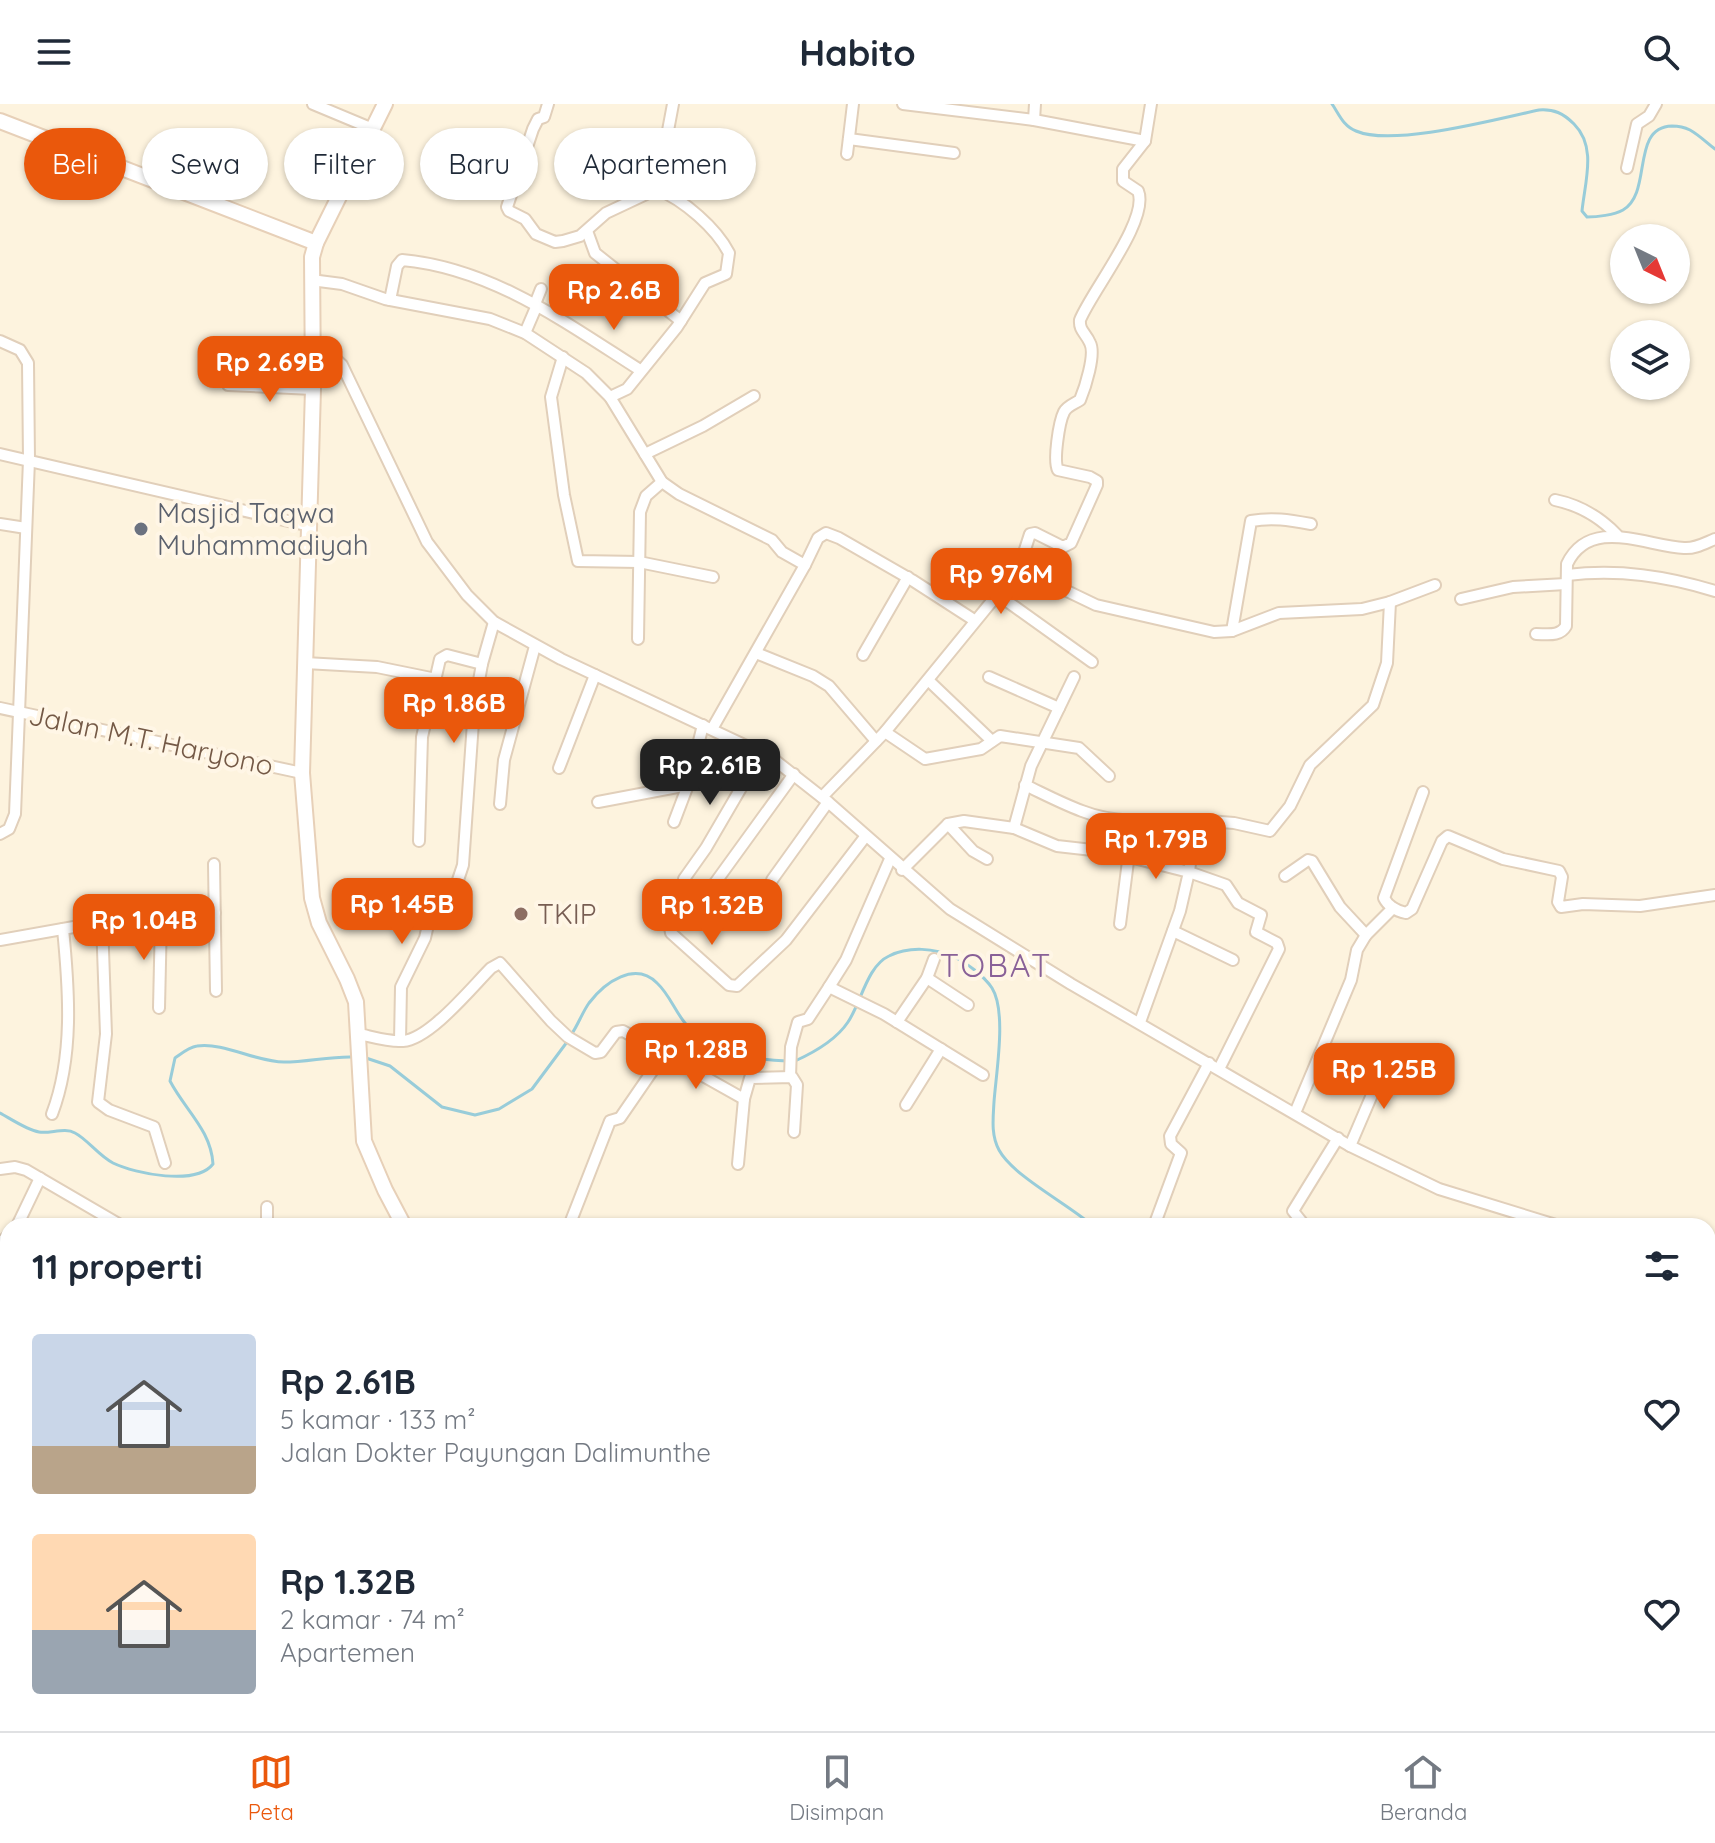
<!DOCTYPE html>
<html lang="id">
<meta charset="utf-8">
<style>
:root{--surface:#fff;--page:#f2f2f3;--text:#1f2937;--muted:#747a83;--line:#e0e1e3;--accent:#ea580c}
body{margin:0;font-family:Quicksand,sans-serif;background:var(--page);color:var(--text);height:100vh;display:flex;flex-direction:column;font-size:30px;white-space:nowrap}
*{box-sizing:border-box;margin:0}
p{font-size:26px;color:var(--muted)}
.icon{flex:none;width:44px;height:44px;fill:none;stroke:currentColor;stroke-width:2;stroke-linecap:round;stroke-linejoin:round}
.map{position:relative;flex:1;overflow:hidden}
.side{position:absolute;left:0px;top:1114px;width:1716px;height:514px;display:flex;flex-direction:column;background:var(--surface);border-radius:24px 24px 0 0;box-shadow:0 2px 6px #0004}
.side>*{flex:none}
.hud{position:absolute;left:24px;top:24px;width:800px;height:72px;display:flex;gap:16px}
.needle{width:52px;rotate:137deg}
.tools{position:absolute;left:1610px;top:120px;display:grid;gap:16px}
.tools a{display:grid;place-items:center;width:80px;height:80px;border-radius:50%;background:var(--surface);box-shadow:0 2px 6px #0004;font-size:40px}
.price{position:absolute;translate:-50% -68px;padding:0 18px;border-radius:16px;background:var(--accent);color:#fff;font-size:26px;line-height:52px;filter:drop-shadow(0 2px 4px #0008)}
.price::after{content:'';position:absolute;left:50%;top:48px;width:24px;height:18px;margin-left:-12px;background:inherit;clip-path:polygon(0 0,100% 0,50% 100%)}
.price.active{background:#222;color:#fff}
ul{padding:0;list-style:none}
li{display:flex;align-items:center;gap:24px;height:200px;padding:0 32px}
li span{display:grid;place-items:center;flex:none;width:224px;height:160px;border-radius:8px;color:#555}
li>.icon{margin-inline-start:auto}
span .icon{width:96px;height:96px;fill:#fffc;stroke-width:1}
li b{font-size:34px}
h2{display:flex;justify-content:space-between;align-items:center;height:96px;padding:0 32px;font-size:34px}
.tag{padding:0 28px;border-radius:36px;background:var(--surface);box-shadow:0 2px 6px #0004;font-size:28px;line-height:72px}
.tag.active{background:var(--accent);color:#fff}
header{display:flex;justify-content:space-between;align-items:center;height:104px;padding:0 32px;background:var(--surface);font-size:36px;font-weight:800}
.tab-bar{display:flex;justify-content:space-around;align-items:center;height:112px;border-top:2px solid var(--line);background:var(--surface);font-size:22px;color:var(--muted)}
.tab-bar a{display:grid;justify-items:center;gap:4px}
.tab-bar .active{color:var(--accent)}
.map>svg:first-child{display:block}
.lines{fill:none;stroke-linecap:round;stroke-linejoin:round}
.stream{stroke:#98ccd9;stroke-width:3}
.river{stroke:#b3dce7;stroke-width:20}
.street-casing{stroke:#e1cfba;stroke-width:14}
.secondary-casing{stroke:#e7d0b8;stroke-width:18}
.highway-casing{stroke:#e0dad6;stroke-width:22}
.street{stroke:#fff;stroke-width:10}
.secondary{stroke:#fff;stroke-width:14}
.highway{stroke:#fbb391;stroke-width:18}
.worship-dot{fill:#6b7280;stroke:#fff6e6;stroke-width:3}
.education-dot{fill:#8d6e63;stroke:#fff6e6;stroke-width:3}
.labels{text-anchor:middle;stroke-width:8;stroke-linejoin:round;paint-order:stroke}
.worship-label{font-size:28px;fill:#5b616d;stroke:#fff6e6;text-anchor:start}
.street-label{font-size:28px;fill:#745946;stroke:#fff6e6}
.education-label{font-size:28px;fill:#785e54;stroke:#fff6e6;text-anchor:start}
.quarter-label{font-size:32px;letter-spacing:2px;fill:#896198;stroke:#fff6e6}
</style>
<header><svg class="icon" aria-label="menu" viewBox="0 0 24 24"><path d="M4 6h16M4 12h16M4 18h16"/></svg>Habito<svg class="icon" aria-label="search" viewBox="0 0 24 24"><circle cx="10" cy="10" r="6"/><path d="M15 15l6 6"/></svg></header>
<div class="map">
<svg width="1715" height="1627" viewBox="0 0 1715 1627">
<rect width="100%" height="100%" fill="#fdf3de"/>
<g class="lines">
<g class="stream">
<path d="M1332,0C1339,10 1343,22 1356,27C1393,43 1497,15 1539,6C1554,5 1563,9 1574,20C1597,43 1585,77 1582,107L1587,113C1597,113 1614,111 1623,106C1653,89 1630,23 1672,22C1679,22 1684,23 1690,26C1699,31 1707,39 1715,45"/>
<path d="M571,931C578,921 582,909 589,899C605,878 635,857 657,879C669,890 675,907 685,919C711,948 751,956 787,957"/>
<polyline points="366,954 390,962 442,1003 475,1011 499,1005 532,985 567,938"/>
<path d="M795,957C815,948 836,936 848,918C861,899 867,862 889,852C909,842 935,844 954,853C967,859 984,872 992,884C1007,908 996,969 994,998C993,1015 991,1031 999,1046C1013,1072 1068,1100 1093,1122"/>
<path d="M0,1009C11,1015 27,1026 39,1028C50,1030 65,1023 75,1029C87,1035 99,1052 113,1059C136,1070 196,1082 213,1060C211,1026 185,1006 170,977L175,954C182,949 189,943 197,942C224,938 256,958 284,958C308,958 330,952 354,953"/>
<polyline points="1708,1435 1715,1418"/>
</g>
<g class="river">
<polyline points="0,1391 8,1398"/>
<polyline points="209,1620 213,1627"/>
</g>
<g class="street-casing">
<g id="street">
<polyline points="313,0 373,25"/>
<path d="M548,0L544,13L538,15L533,25L507,103L509,107L525,115L536,130L555,138L563,137L580,132L606,109L657,85C684,96 716,124 729,149L726,170L705,179L677,223L627,285L610,293"/>
<polyline points="903,0 1034,16 1145,37"/>
<polyline points="1034,16 1035,0"/>
<polyline points="849,35 954,49"/>
<polyline points="847,50 853,0"/>
<polyline points="1627,64 1637,20 1649,12 1656,0"/>
<polyline points="657,85 673,0"/>
<polyline points="587,127 595,149 681,217"/>
<polyline points="311,176 342,180 385,195 490,215 525,229 586,269 610,293 662,378 679,390 772,436 782,448 805,461 712,625"/>
<path d="M390,196L397,162L402,156C492,164 566,219 640,266"/>
<polyline points="535,200 541,185"/>
<polyline points="525,229 537,201"/>
<polyline points="0,237 20,246 28,259 29,356 15,710 9,725 0,730"/>
<polyline points="313,245 330,250 342,261 427,438 467,491 494,518 561,555 772,654 828,698 950,805 1071,880 1350,1042 1439,1085 1559,1122"/>
<polyline points="563,253 551,293 564,391 578,457 639,458 713,473"/>
<polyline points="228,281 313,285"/>
<polyline points="0,350 310,422"/>
<polyline points="645,350 703,322 754,292"/>
<path d="M1555,396C1579,401 1600,413 1617,431"/>
<polyline points="0,420 26,424"/>
<polyline points="805,461 818,434 826,429 839,434 912,476 974,516"/>
<path d="M1019,464L1030,430L1035,429L1063,443L1071,439L1097,381V377L1090,373L1058,366C1053,357 1059,318 1064,308C1067,302 1074,300 1080,296C1085,284 1096,250 1090,239C1086,229 1079,227 1080,216C1091,188 1150,115 1138,87L1123,77V65L1145,37L1151,0"/>
<path d="M1567,471C1619,465 1666,472 1715,487"/>
<polyline points="997,490 1092,558"/>
<polyline points="1461,495 1513,483 1566,480"/>
<path d="M1232,527L1251,417C1272,413 1289,416 1311,420"/>
<path d="M1536,530C1547,530 1560,533 1566,522L1567,460C1590,412 1646,442 1684,444C1695,445 1705,439 1715,435"/>
<polyline points="638,535 640,408 646,392 662,378"/>
<polyline points="756,549 813,572 829,582 876,637"/>
<polyline points="863,551 908,473"/>
<polyline points="305,559 377,563 436,575"/>
<polyline points="989,573 1059,604"/>
<polyline points="928,576 992,637"/>
<polyline points="0,604 302,669"/>
<polyline points="885,628 925,655 981,645 1000,632 1079,644 1109,672"/>
<polyline points="559,664 595,571"/>
<polyline points="794,670 715,779 670,823 671,829 729,881 737,882 786,836 865,733"/>
<path d="M1025,681C1044,690 1063,700 1082,707C1118,721 1157,717 1195,716L1189,768L1226,781L1238,799L1261,811L1256,828L1277,839L1279,845L1219,965"/>
<path d="M1423,688L1384,794C1388,802 1397,807 1406,809L1412,805L1442,737L1448,732L1503,755L1559,767L1562,773L1558,798L1561,803L1583,800L1640,802L1715,791"/>
<polyline points="822,693 885,628 1019,464 1096,501 1214,528 1232,527 1279,509 1362,505 1390,498 1435,481"/>
<polyline points="598,698 688,681"/>
<polyline points="500,700 504,656 535,542"/>
<polyline points="1195,716 1234,719 1270,727 1290,702 1310,661 1373,601 1387,559 1390,498"/>
<polyline points="674,718 688,681 703,621"/>
<polyline points="948,720 973,747 987,755"/>
<polyline points="1014,724 1031,662 1074,573"/>
<polyline points="419,737 422,633 440,555 447,551 482,560"/>
<polyline points="890,755 846,856 829,883 884,910 983,971"/>
<polyline points="214,760 216,887"/>
<polyline points="902,766 948,720 964,717 1014,724 1057,742 1110,748 1189,768 1180,807 1140,918"/>
<polyline points="1285,772 1308,756 1312,757 1340,803 1366,831"/>
<polyline points="684,775 706,744 762,648"/>
<polyline points="772,776 828,698"/>
<polyline points="102,818 106,930 98,998 109,1006 154,1023 165,1059"/>
<polyline points="1120,820 1133,718"/>
<polyline points="1173,827 1233,856"/>
<polyline points="0,836 102,818 215,809"/>
<polyline points="927,874 968,901"/>
<polyline points="159,904 161,813"/>
<polyline points="897,918 927,874 934,855"/>
<path d="M359,930C373,933 388,938 403,937C430,935 472,883 491,864L500,859L551,917L568,933L595,949L601,948L616,928L623,927L744,995"/>
<polyline points="400,937 401,883 425,834 435,790 439,787 455,785 463,761 474,604 482,560 494,518"/>
<polyline points="790,973 791,943 798,918 808,915 829,883"/>
<polyline points="906,1001 941,945"/>
<polyline points="1295,1009 1351,876 1357,846 1366,831 1393,804"/>
<path d="M52,1010C74,952 69,886 63,825"/>
<polyline points="1350,1042 1386,958"/>
<polyline points="738,1060 744,995 750,974 792,973 797,981 794,1028"/>
<polyline points="0,1065 15,1063 26,1066 122,1122"/>
<polyline points="17,1122 40,1074"/>
<polyline points="267,1122 267,1103"/>
<polyline points="569,1122 610,1017 620,1014 664,950"/>
<polyline points="1154,1122 1181,1049 1171,1040 1170,1032 1209,959"/>
<polyline points="1305,1122 1293,1107 1338,1034"/>
<polyline points="0,1139 8,1132"/>
<polyline points="1708,1165 1715,1167"/>
<polyline points="0,1192 8,1196"/>
<polyline points="8,1234 8,1291"/>
<polyline points="1708,1308 1715,1281"/>
<polyline points="0,1536 8,1529"/>
<polyline points="1708,1562 1715,1563"/>
<polyline points="1214,1620 1220,1627"/>
<polyline points="863,1627 867,1620"/>
<polyline points="898,1627 901,1620"/>
<polyline points="975,1627 979,1620"/>
<polyline points="1323,1627 1329,1620"/>
</g>
</g>
<g class="secondary-casing">
<g id="secondary">
<polyline points="385,0 316,139 312,153 313,285 302,669 312,794 319,819 347,875 356,898 364,1037 385,1086 404,1122"/>
<polyline points="0,17 316,139"/>
<polyline points="932,1620 949,1627"/>
</g>
</g>
<g class="highway-casing">
<polyline id="highway" points="0,1621 7,1627"/>
</g>
<use href="#street" class="street"/>
<use href="#secondary" class="secondary"/>
<use href="#highway" class="highway"/>
</g>
<circle class="worship-dot" cx="141" cy="425" r="8"/>
<circle class="education-dot" cx="521" cy="810" r="8"/>
<g class="labels">
<g class="worship-label">
<text x="157" y="419">Masjid Taqwa<tspan x="157" dy="32">Muhammadiyah</tspan></text>
</g>
<g class="street-label">
<text transform="translate(151 636) rotate(12)" y="10">Jalan M.T. Haryono</text>
</g>
<g class="education-label">
<text x="537" y="820">TKIP</text>
</g>
<g class="quarter-label">
<text x="996" y="873">TOBAT</text>
</g>
</g>
</svg>
<div class="tools">
<a><svg class="needle" viewBox="-14 -14 28 28"><path d="M0-13l5 13h-10z" fill="#e53935"/><path d="M0 13l5-13h-10z" fill="#747a83"/></svg></a>
<a><svg class="icon" aria-label="layers" viewBox="0 0 24 24"><path d="M12 4l9 5-9 5-9-5zM3 14l9 5 9-5"/></svg></a>
</div>
<b class="price" style="left:614px;top:228px">Rp 2.6B</b>
<b class="price" style="left:270px;top:300px">Rp 2.69B</b>
<b class="price" style="left:1001px;top:512px">Rp 976M</b>
<b class="price" style="left:454px;top:641px">Rp 1.86B</b>
<b class="price active" style="left:710px;top:703px">Rp 2.61B</b>
<b class="price" style="left:1156px;top:777px">Rp 1.79B</b>
<b class="price" style="left:402px;top:842px">Rp 1.45B</b>
<b class="price" style="left:712px;top:843px">Rp 1.32B</b>
<b class="price" style="left:144px;top:858px">Rp 1.04B</b>
<b class="price" style="left:696px;top:987px">Rp 1.28B</b>
<b class="price" style="left:1384px;top:1007px">Rp 1.25B</b>
<div class="hud">
<a class="tag active">Beli</a>
<a class="tag">Sewa</a>
<a class="tag">Filter</a>
<a class="tag">Baru</a>
<a class="tag">Apartemen</a>
</div>
<section class="side">
<h2>11 properti<svg class="icon" aria-label="filters" viewBox="0 0 24 24"><path d="M4 7h16M4 17h16"/><circle cx="9" cy="7" r="2"/><circle cx="15" cy="17" r="2"/></svg></h2>
<ul>
<li><span style="background:linear-gradient(#c9d6e8 70%,#b9a48a 0)"><svg class="icon" aria-label="home" viewBox="0 0 24 24"><path d="M3 11l9-7 9 7M6 9v11h12V9"/></svg></span><div><b>Rp 2.61B</b><p>5 kamar · 133 m²</p><p>Jalan Dokter Payungan Dalimunthe</p></div><svg class="icon" aria-label="heart" viewBox="0 0 24 24"><path d="M12 20l-8-8c-3-5 5-10 8-4 3-6 11-1 8 4z"/></svg></li>
<li><span style="background:linear-gradient(#ffd9b3 60%,#9aa5b1 0)"><svg class="icon" aria-label="home" viewBox="0 0 24 24"><path d="M3 11l9-7 9 7M6 9v11h12V9"/></svg></span><div><b>Rp 1.32B</b><p>2 kamar · 74 m²</p><p>Apartemen</p></div><svg class="icon" aria-label="heart" viewBox="0 0 24 24"><path d="M12 20l-8-8c-3-5 5-10 8-4 3-6 11-1 8 4z"/></svg></li>
</ul>
</section>
</div>
<nav class="tab-bar">
<a class="active"><svg class="icon" aria-label="map" viewBox="0 0 24 24"><path d="M3 6l6-2 6 2 6-2v14l-6 2-6-2-6 2zM9 4v14M15 6v14"/></svg>Peta</a>
<a><svg class="icon" aria-label="saved" viewBox="0 0 24 24"><path d="M7 4h10v16l-5-4-5 4z"/></svg>Disimpan</a>
<a><svg class="icon" aria-label="home" viewBox="0 0 24 24"><path d="M3 11l9-7 9 7M6 9v11h12V9"/></svg>Beranda</a>
</nav>
